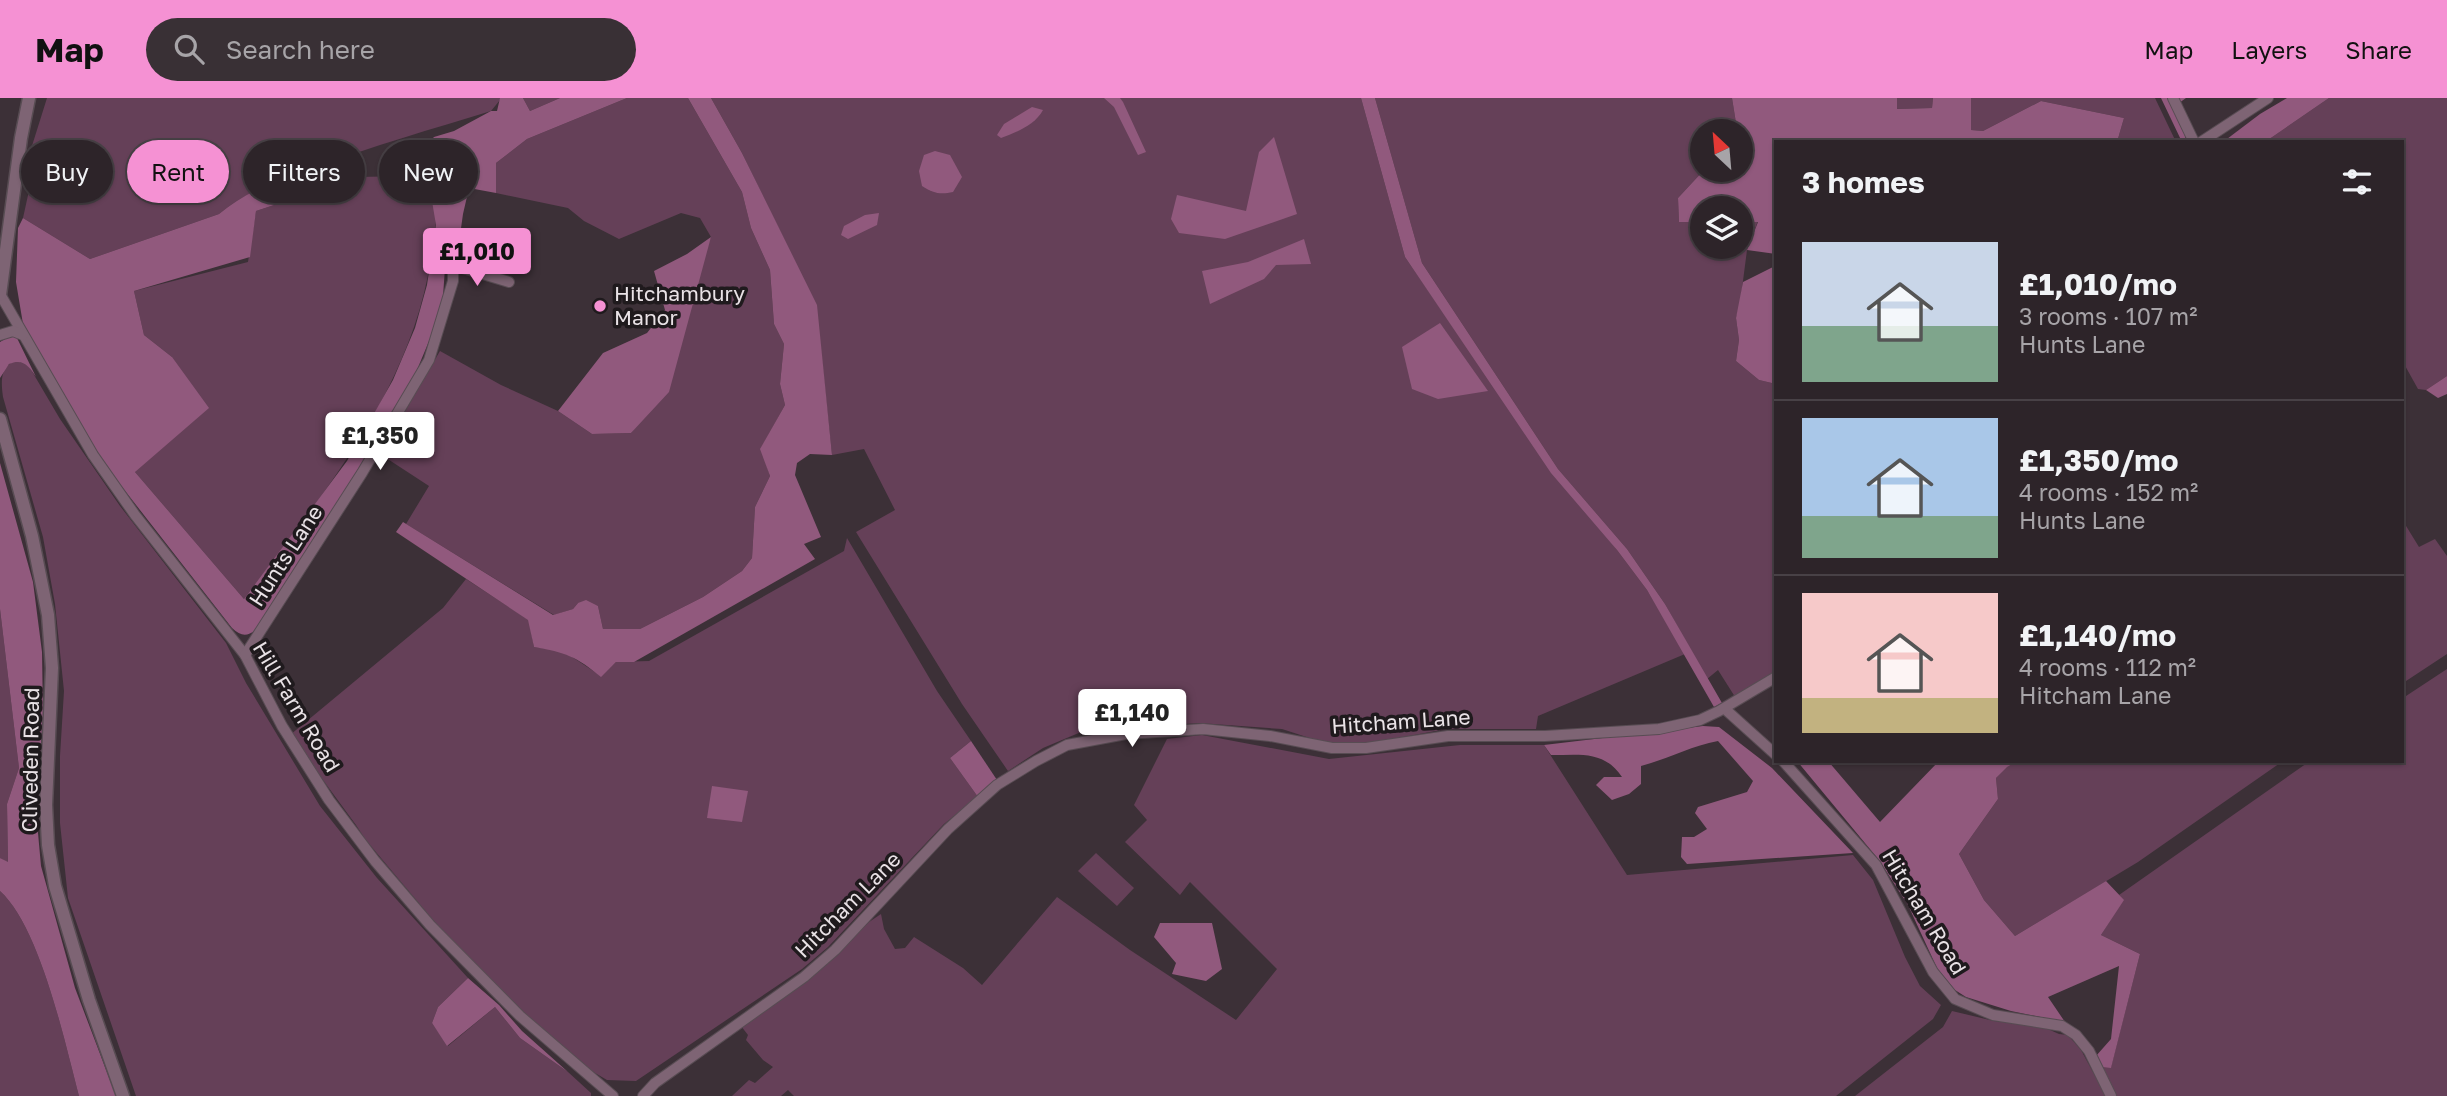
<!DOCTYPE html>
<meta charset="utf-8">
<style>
:root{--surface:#2d2429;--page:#393035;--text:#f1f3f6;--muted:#a7a4a8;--line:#484146;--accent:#f591d3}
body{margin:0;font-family:"Golos Text",sans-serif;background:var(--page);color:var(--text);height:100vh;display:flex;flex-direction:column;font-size:26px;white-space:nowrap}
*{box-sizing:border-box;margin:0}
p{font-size:23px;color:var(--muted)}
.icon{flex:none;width:38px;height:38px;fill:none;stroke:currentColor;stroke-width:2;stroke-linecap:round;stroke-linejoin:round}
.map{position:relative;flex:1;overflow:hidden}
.sheet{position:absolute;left:1774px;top:42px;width:630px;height:623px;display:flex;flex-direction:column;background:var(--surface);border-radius:0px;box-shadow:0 2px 5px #0004,0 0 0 2px var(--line)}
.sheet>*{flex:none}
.top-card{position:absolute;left:21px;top:42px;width:665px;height:63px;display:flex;gap:14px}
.needle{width:46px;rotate:334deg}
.tools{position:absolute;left:1690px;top:21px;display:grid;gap:14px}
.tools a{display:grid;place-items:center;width:63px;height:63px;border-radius:50%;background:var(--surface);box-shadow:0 2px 5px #0004,0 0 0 2px var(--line);font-size:35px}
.price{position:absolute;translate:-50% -60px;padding:0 16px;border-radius:7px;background:#fff;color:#222;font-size:23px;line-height:46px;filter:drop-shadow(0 2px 4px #0008)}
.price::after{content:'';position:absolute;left:50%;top:42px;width:21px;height:16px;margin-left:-10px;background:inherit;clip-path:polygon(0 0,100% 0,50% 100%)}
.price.current{background:var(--accent);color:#111}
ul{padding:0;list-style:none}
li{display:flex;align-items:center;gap:21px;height:175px;padding:0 28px}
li+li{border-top:2px solid var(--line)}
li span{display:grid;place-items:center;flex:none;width:196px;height:140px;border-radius:0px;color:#555}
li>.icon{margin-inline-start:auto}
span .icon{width:84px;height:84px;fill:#fffc;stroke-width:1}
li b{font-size:30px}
h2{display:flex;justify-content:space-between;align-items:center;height:84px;padding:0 28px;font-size:30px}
.chip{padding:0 24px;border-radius:32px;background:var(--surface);box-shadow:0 2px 5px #0004,0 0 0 2px var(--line);font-size:24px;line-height:63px}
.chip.current{background:var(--accent);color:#111}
header{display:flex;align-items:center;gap:42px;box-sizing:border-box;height:98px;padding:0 35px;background:var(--accent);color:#111}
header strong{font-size:33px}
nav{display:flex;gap:38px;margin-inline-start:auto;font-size:24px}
.search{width:490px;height:63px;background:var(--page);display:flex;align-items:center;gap:18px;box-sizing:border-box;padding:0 24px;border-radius:38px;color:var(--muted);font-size:26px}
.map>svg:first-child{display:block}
.green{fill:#654058}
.forest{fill:#91597d}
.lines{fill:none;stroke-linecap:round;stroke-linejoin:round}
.minor-casing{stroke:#584c53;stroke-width:12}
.tertiary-casing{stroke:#584c53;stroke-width:15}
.minor{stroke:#7e6474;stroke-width:10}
.tertiary{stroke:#7e6474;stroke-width:12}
.poi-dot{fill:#f591d3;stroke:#1f1a1d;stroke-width:2.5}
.labels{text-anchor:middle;stroke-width:7;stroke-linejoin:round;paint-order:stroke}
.poi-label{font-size:21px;fill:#e9e2e6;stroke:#1f1a1d;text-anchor:start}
.street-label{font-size:21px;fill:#e9e2e6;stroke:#1f1a1d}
</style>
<header>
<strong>Map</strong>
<div class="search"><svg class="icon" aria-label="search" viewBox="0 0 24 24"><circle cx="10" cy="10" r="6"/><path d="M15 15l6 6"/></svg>Search here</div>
<nav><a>Map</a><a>Layers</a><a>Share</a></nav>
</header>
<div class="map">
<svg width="2447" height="998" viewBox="0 0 2447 998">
<rect width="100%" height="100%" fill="#3c3037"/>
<g class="green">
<path d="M47,0H500V2L491,13C432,31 373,48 316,69C281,82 247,92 219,116L90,161L23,120L32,79L31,51Z"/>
<polygon points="523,0 560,0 530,13"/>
<polygon points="627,0 688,0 742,94 751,130 770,172 774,226 784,246 780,286 785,307 761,350 770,378 755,409 752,460 742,473 703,499 640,531 603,531 598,508 578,505 573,511 554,517 406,426 429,388 380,356 440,253 501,287 558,313 592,336 631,335 639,324 711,139 700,120 681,115 619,141 584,123 568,110 496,95 496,65 527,41"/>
<polygon points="711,0 1361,0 1405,159 1488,280 1647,492 1685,556 1538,618 1536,631 1446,631 1377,644 1322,644 1282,631 1199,625 1081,634 1043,650 1008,673 962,606 856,434 895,412 864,351 832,357 816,207 742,55"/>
<polygon points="1375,0 1732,0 1736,25 1731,33 1703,33 1704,72 1678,100 1679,124 1703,124 1703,149 1741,149 1741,124 1758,123 1747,152 1740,206 1736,220 1739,242 1736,263 1759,282 1776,286 1776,576 1737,602 1718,572 1707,581 1665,506 1627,451 1558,371 1422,165"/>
<polygon points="1897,0 1933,0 1932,10 1896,11"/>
<polygon points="1971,0 2155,0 2176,44 2117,44 2124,20 2041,3 1983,33 1971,32"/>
<polygon points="2329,0 2447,0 2447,278 2426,292 2418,291 2403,264 2403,44 2265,44"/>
<path d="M405,78C411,81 420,84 424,88C442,107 435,138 431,160C411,293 322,397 244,501L135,374L172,259L144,237L134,193L248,164L256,113L359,79Z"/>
<path d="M14,263L26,265L30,270L60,321L120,408L226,545L246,585L320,708L377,780L468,880L438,909L432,925L448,948L495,909L520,940L568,974L591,995V998H136L68,800L60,725V658L64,593L55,506L43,439L3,299C1,284 0,270 14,263Z"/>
<polygon points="2403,423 2419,449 2435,441 2447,458 2447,556 2403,585"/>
<polygon points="847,440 937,593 971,643 950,660 978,699 944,726 828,849 802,871 636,983 607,982 578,965 520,914 464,859 365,741 356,727 290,637 443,510 466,481 529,522 534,549 563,553 601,578 616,564 649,563 844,453"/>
<polygon points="0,511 19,670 7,706 8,765 0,760"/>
<polygon points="2447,571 2447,998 2114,998 2103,969 2111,969 2140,856 2101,837 2123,802 2119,797 2310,663 2403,663 2403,600"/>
<polygon points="1202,637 1329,661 1460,647 1544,647 1627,777 1853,757 1873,782 1905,859 1920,888 1941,907 1933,921 1836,998 794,998 788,992 781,998 732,998 749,982 755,985 773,969 763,962 746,942 748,937 741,928 831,862 869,824 881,816 884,831 895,851 905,850 914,839 963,870 982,887 1057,799 1130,852 1236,922 1277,871 1190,784 1180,797 1125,744 1147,722 1134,707 1167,641"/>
<polygon points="2017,663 2283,663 2138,764 2015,838 1984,802 1959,756 1998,701 1996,680 2007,668"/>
<polygon points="1096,755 1134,790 1117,808 1078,773"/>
<path d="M0,793C40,829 65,945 79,998H0Z"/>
<polygon points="1952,913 1994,923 2041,928 2059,936 2068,937 2081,952 2106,998 1855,998 1943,929"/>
</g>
<g class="forest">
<path d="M500,0H523L530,13L560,0H627L527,41L496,65V95L469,90L463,116L457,159L445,170L442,212L409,291L256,532C246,539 241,538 232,530L108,371L69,309L23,226L16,184L18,130L23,120L90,161L219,116C258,83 311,71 358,54L365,71L359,79L256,113L250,159L134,193L144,237L172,259L209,310L135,374L244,501L347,363L393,282L415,230L427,187L436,127L432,103L440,84L418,66L424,50L434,39L454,33L491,13H497Z"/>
<path d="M688,0H711L742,55L817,207L832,357L810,356L797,365L795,377L821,439L804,446L815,461L634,564H616L601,579C577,559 565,554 534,549L528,522L396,434L403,424L553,517L573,511L578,505L586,502L598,508L603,531H640L703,499L742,473L752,460L755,409L770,378L760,351L785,307L780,286L784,246L774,226L770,172L751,130L742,94Z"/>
<polygon points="1104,0 1120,0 1123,4 1146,54 1138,57 1114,9"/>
<polygon points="1361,0 1375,0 1422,165 1558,371 1627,451 1665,506 1722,605 1714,609 1647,492 1617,452 1551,375 1405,159"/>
<polygon points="1732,0 1897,0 1897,11 1932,10 1933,0 1971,0 1971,32 1983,33 2041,3 2124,20 2117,44 1776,44 1776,156 1747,152 1758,124 1741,124 1741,110 1703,110 1703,124 1679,124 1678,100 1704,72 1741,72 1741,33 1731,33 1736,25"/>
<polygon points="2161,0 2186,0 2179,5 2186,44 2182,44"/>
<polygon points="2287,0 2329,0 2265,44 2223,44 2260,16"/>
<path d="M1032,9L1043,12C1035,27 1017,34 1001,40L997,37L1004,26Z"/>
<polygon points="1274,39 1297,116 1225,141 1179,135 1171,121 1177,97 1246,113 1259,54"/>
<path d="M935,53L950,57L962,79L953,94C940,97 933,95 922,88L919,73L924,57Z"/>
<polygon points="879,115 877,127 848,141 841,137 844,128 865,117"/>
<polygon points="711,139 669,294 631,335 592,336 558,313 603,255 647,235 665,212 654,173 687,156"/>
<polygon points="1304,141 1311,166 1276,167 1264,181 1210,206 1202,173 1248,164"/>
<polygon points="1773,169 1776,170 1776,286 1759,282 1736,263 1739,242 1736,220 1743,184"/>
<polygon points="1440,225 1488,293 1438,301 1412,291 1402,249"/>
<path d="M12,237L17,240L36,279C29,268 23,260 9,266L0,280V244Z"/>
<polygon points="2447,278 2447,296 2438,300 2426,292"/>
<path d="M0,365L33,484L42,554L43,617L36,713L41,768L75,890L116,998H79C65,945 40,829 0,793V760L8,764L7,706L19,670L0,511Z"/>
<path d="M1703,628L1719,629L1772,670L1853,755L1687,766L1681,759L1682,739H1694L1707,731L1695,715L1698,709L1747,694L1753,683L1718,643C1691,648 1668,661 1641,668V686L1629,696L1612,702L1596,687L1604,679H1622C1604,652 1580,657 1551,657L1544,647Z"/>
<polygon points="971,643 997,682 978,699 950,660"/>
<polygon points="1797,663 1828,663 1880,724 1939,663 2017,663 2007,669 1996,680 1998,701 1959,756 1984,802 2015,838 2106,783 2124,802 2101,837 2140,856 2111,970 2103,969 2096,958 2111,941 2119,868 2048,899 2065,924 2011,913 1966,899 1955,892 1937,870 1908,807 1879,762"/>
<polygon points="712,688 748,693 742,724 707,720"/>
<polygon points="1160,825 1212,825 1222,871 1206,883 1172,876 1176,865 1154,839"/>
<polygon points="468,880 499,907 522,933 568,974 520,940 495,909 447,948 432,925 438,909"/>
</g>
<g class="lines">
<g class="minor-casing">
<g id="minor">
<polyline points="2173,0 2194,44"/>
<polyline points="2201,44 2268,0"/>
<polyline points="0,196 93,357 135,417 245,557 282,628 329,702 375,763 430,827 520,918 613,998"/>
<polyline points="0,237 13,233 23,237"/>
<polyline points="245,557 362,375 429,262 453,183 453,167 509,184"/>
<polyline points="1725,611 1776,657"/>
<polyline points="1783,663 1876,767 1933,874 1955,901 1993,917 2062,928 2076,937 2089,953 2111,998"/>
<polyline points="643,998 655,985 804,879 835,852 948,731 997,687 1036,663 1067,647 1126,636 1203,631 1270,638 1332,650 1366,650 1448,638 1545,638 1659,631 1700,622 1719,613 1776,579"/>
</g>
</g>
<g class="tertiary-casing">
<g id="tertiary">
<polyline points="0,197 21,40 29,0"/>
<polyline points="0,321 32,438 48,517 52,570 46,707 48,747 55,788 89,902 123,998"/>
</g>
</g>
<use href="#minor" class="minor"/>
<use href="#tertiary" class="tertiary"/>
</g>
<circle class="poi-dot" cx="600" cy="208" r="7"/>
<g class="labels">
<g class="poi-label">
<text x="614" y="203">Hitchambury<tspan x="614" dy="24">Manor</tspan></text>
</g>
<g class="street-label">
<text transform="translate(286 458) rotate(-57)" y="7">Hunts Lane</text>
<text transform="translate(296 609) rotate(59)" y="7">Hill Farm Road</text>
<text transform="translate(1401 624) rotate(-4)" y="7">Hitcham Lane</text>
<text transform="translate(31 662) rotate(-89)" y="7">Cliveden Road</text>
<text transform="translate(848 807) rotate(-45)" y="7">Hitcham Lane</text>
<text transform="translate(1924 814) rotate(59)" y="7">Hitcham Road</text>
</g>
</g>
</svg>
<div class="tools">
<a><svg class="needle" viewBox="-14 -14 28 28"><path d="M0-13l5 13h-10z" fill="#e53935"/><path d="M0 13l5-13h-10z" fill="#a7a4a8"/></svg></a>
<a><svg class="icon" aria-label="layers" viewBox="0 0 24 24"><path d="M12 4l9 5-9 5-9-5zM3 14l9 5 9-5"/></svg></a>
</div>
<b class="price current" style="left:477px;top:190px">£1,010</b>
<b class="price" style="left:380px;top:374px">£1,350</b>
<b class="price" style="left:1132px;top:651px">£1,140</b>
<div class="top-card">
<a class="chip">Buy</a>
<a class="chip current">Rent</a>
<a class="chip">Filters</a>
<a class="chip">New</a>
</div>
<section class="sheet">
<h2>3 homes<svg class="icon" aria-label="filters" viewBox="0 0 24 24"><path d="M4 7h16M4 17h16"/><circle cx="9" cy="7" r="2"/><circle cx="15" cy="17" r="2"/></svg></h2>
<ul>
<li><span style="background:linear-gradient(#c9d6e8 60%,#7fa58c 0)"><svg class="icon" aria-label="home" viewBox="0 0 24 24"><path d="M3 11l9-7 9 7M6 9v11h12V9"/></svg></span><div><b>£1,010/mo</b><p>3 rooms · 107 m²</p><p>Hunts Lane</p></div></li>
<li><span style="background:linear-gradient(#a9c7e8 70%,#7fa58c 0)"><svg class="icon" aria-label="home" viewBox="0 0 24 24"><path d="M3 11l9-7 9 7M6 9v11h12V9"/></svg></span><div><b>£1,350/mo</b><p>4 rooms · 152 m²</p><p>Hunts Lane</p></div></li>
<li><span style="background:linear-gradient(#f6c9c9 75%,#c2b280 0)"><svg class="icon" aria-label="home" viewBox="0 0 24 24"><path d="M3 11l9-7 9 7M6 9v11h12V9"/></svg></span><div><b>£1,140/mo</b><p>4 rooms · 112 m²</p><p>Hitcham Lane</p></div></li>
</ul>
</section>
</div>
